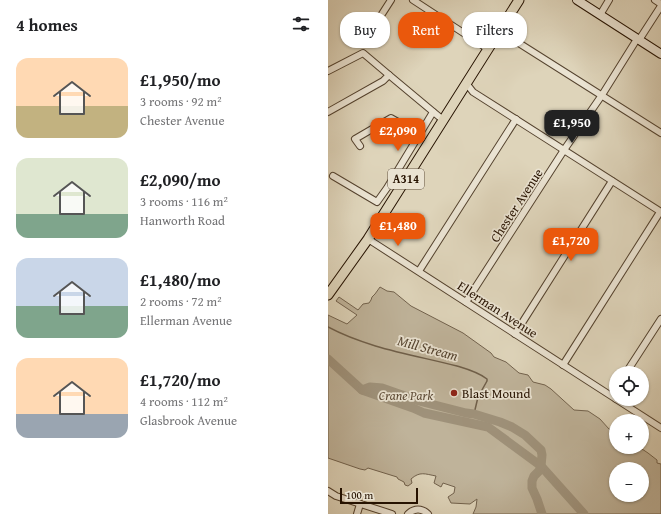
<!DOCTYPE html>
<meta charset="utf-8">
<style>
:root{--surface:#fff;--page:#f2f2f2;--text:#202124;--muted:#757577;--accent:#ea580c}
body{margin:0;font-family:"Gentium Book Plus",serif;background:var(--page);color:var(--text);height:100vh;display:flex;flex-direction:column;font-size:15px;white-space:nowrap}
*{box-sizing:border-box;margin:0}
p{font-size:13px;color:var(--muted)}
.icon{flex:none;width:22px;height:22px;fill:none;stroke:currentColor;stroke-width:2;stroke-linecap:round;stroke-linejoin:round}
.map{position:relative;flex:1;overflow:hidden}
.drawer{display:flex;flex-direction:column;background:var(--surface);width:328px}
.drawer>*{flex:none}
.hud{position:absolute;left:12px;top:12px;width:261px;height:36px;display:flex;gap:8px}
.tools{position:absolute;left:281px;top:366px;display:grid;gap:8px}
.tools a{display:grid;place-items:center;width:40px;height:40px;border-radius:50%;background:var(--surface);box-shadow:0 1px 3px #0004;font-size:20px}
.scale{position:absolute;left:12px;bottom:10px;width:78px;box-sizing:border-box;padding-left:4px;border:2px solid #261200;border-top:0;font-size:11px;line-height:14px;white-space:nowrap;color:#261200;-webkit-text-stroke:3px #eae3d2;paint-order:stroke}
.price{position:absolute;translate:-50% -34px;padding:0 9px;border-radius:8px;background:var(--accent);color:#fff;font-size:13px;line-height:26px;filter:drop-shadow(0 1px 2px #0008)}
.price::after{content:'';position:absolute;left:50%;top:24px;width:12px;height:9px;margin-left:-6px;background:inherit;clip-path:polygon(0 0,100% 0,50% 100%)}
.price.selected{background:#222;color:#fff}
ul{padding:0;list-style:none}
li{display:flex;align-items:center;gap:12px;height:100px;padding:0 16px}
li span{display:grid;place-items:center;flex:none;width:112px;height:80px;border-radius:12px;color:#555}
li>.icon{margin-inline-start:auto}
span .icon{width:48px;height:48px;fill:#fffc;stroke-width:1}
li b{font-size:17px}
h2{display:flex;justify-content:space-between;align-items:center;height:48px;padding:0 16px;font-size:17px}
.tag{padding:0 14px;border-radius:16px;background:var(--surface);box-shadow:0 1px 3px #0004;font-size:14px;line-height:36px}
.tag.selected{background:var(--accent);color:#fff}
main{display:flex;flex:1;min-height:0}
.map>svg:first-child{display:block}
.green{fill:#bfb39a;stroke:#72624d;fill-rule:evenodd}
.lines{fill:none;stroke-linecap:round;stroke-linejoin:round}
.stream{stroke:#6f5f4a;stroke-width:1.5}
.river{stroke:#9f927b;stroke-width:9}
.street-casing{stroke:#54422e;stroke-width:8}
.secondary-casing{stroke:#261200;stroke-width:10}
.primary-casing{stroke:#261200;stroke-width:11}
.street{stroke:#eae3d2;stroke-width:6}
.secondary{stroke:#eae3d2;stroke-width:8}
.primary{stroke:#ded4ba;stroke-width:9}
.poi-dot{fill:#8f2418;stroke:#eae3d2;stroke-width:1.5}
.labels{text-anchor:middle;stroke-width:3.5;stroke-linejoin:round;paint-order:stroke}
.shield{fill:#eae3d2;stroke:#61513f;stroke-width:1}
.shield-label{font-size:12px;font-weight:bold;fill:#261200}
.street-label{font-size:13px;fill:#261200;stroke:#eae3d2}
.poi-label{font-size:13px;fill:#261200;stroke:#eae3d2;text-anchor:start}
.park-label{font-size:13px;font-style:italic;fill:#5c4a36;stroke:#eae3d2}
.water-label{font-size:14px;font-style:italic;fill:#564531;stroke:#eae3d2}
</style>
<main>
<section class="drawer">
<h2>4 homes<svg class="icon" aria-label="filters" viewBox="0 0 24 24"><path d="M4 7h16M4 17h16"/><circle cx="9" cy="7" r="2"/><circle cx="15" cy="17" r="2"/></svg></h2>
<ul>
<li><span style="background:linear-gradient(#ffd9b3 60%,#c2b280 0)"><svg class="icon" aria-label="home" viewBox="0 0 24 24"><path d="M3 11l9-7 9 7M6 9v11h12V9"/></svg></span><div><b>£1,950/mo</b><p>3 rooms · 92 m²</p><p>Chester Avenue</p></div></li>
<li><span style="background:linear-gradient(#dfe7d0 70%,#7fa58c 0)"><svg class="icon" aria-label="home" viewBox="0 0 24 24"><path d="M3 11l9-7 9 7M6 9v11h12V9"/></svg></span><div><b>£2,090/mo</b><p>3 rooms · 116 m²</p><p>Hanworth Road</p></div></li>
<li><span style="background:linear-gradient(#c9d6e8 60%,#7fa58c 0)"><svg class="icon" aria-label="home" viewBox="0 0 24 24"><path d="M3 11l9-7 9 7M6 9v11h12V9"/></svg></span><div><b>£1,480/mo</b><p>2 rooms · 72 m²</p><p>Ellerman Avenue</p></div></li>
<li><span style="background:linear-gradient(#ffd9b3 70%,#9aa5b1 0)"><svg class="icon" aria-label="home" viewBox="0 0 24 24"><path d="M3 11l9-7 9 7M6 9v11h12V9"/></svg></span><div><b>£1,720/mo</b><p>4 rooms · 112 m²</p><p>Glasbrook Avenue</p></div></li>
</ul>
</section>
<div class="map">
<svg width="333" height="514" viewBox="0 0 333 514">
<rect width="100%" height="100%" fill="#ded4ba"/>
<filter id="stains"><feTurbulence type="fractalNoise" baseFrequency=".005" numOctaves="4"/><feColorMatrix values="0 0 0 0 .2 0 0 0 0 .09 0 0 0 0 .02 0 0 0 .5 -.17"/></filter>
<radialGradient id="worn" r=".72"><stop offset=".6" stop-color="#630" stop-opacity="0"/><stop offset="1" stop-color="#630" stop-opacity=".3"/></radialGradient>
<path class="green" d="M52,287L59,291L66,292L83,306L135,333L163,353L166,357L178,362L191,373L200,375L205,382L217,385L223,389L246,410L260,411L272,419L281,429L288,433V447H311L320,453L329,460V463L333,464V514H145L148,507L149,499L142,504L123,503L120,497L126,493L127,487L115,483L113,487L106,483L108,476C97,474 92,471 83,479L84,483L80,486L77,485L76,482L70,479L69,477L40,468L37,470L32,469L0,458V315L19,324L29,315L8,301L11,297L30,310L35,304L41,303L43,300L44,297L47,294ZM288,469H314V495H288Z"/>
<g class="lines">
<path class="stream" d="M0,327C39,348 86,355 129,366C139,369 150,372 159,379V381L150,397L146,414"/>
<g class="river">
<polyline points="0,359 34,390 85,408 96,413 160,427 213,466 256,514"/>
<polyline points="34,390 42,387 54,388 91,401 138,413 146,414 172,422 184,427 197,435 213,450 214,455 213,466 211,471 206,476 204,481 204,488 209,499 214,514"/>
</g>
<g class="street-casing">
<g id="street">
<polyline points="85,0 160,49"/>
<polyline points="327,0 333,4"/>
<polyline points="54,14 63,0"/>
<polyline points="272,15 281,0"/>
<polyline points="169,35 178,35 333,133"/>
<polyline points="311,40 333,6"/>
<polyline points="0,71 35,53 61,75 115,120"/>
<polyline points="138,83 145,92 333,212"/>
<polyline points="0,112 55,81 61,75"/>
<polyline points="32,146 27,139 63,118 91,134"/>
<polyline points="5,176 49,202 59,188 105,112"/>
<polyline points="40,239 288,399"/>
<polyline points="91,271 188,119"/>
<polyline points="138,302 236,150 274,95 309,39"/>
<polyline points="187,334 284,181"/>
<polyline points="235,365 332,212"/>
<polyline points="298,373 333,319"/>
<polyline points="288,399 333,428"/>
<polyline points="0,491 8,496 64,514"/>
<polyline points="29,514 32,504"/>
<path d="M80,514C86,508 94,508 100,514"/>
</g>
</g>
<g class="secondary-casing">
<polyline id="secondary" points="249,0 333,54"/>
</g>
<g class="primary-casing">
<polyline id="primary" points="0,295 40,239 191,0"/>
</g>
<use href="#street" class="street"/>
<use href="#secondary" class="secondary"/>
<use href="#primary" class="primary"/>
</g>
<circle class="poi-dot" cx="126" cy="393" r="4"/>
<g class="labels">
<rect class="shield" x="60" y="169" width="36" height="20" rx="3"/>
<g class="shield-label">
<text x="78" y="183">A314</text>
</g>
<g class="street-label">
<text transform="translate(188 205) rotate(-57)" y="5">Chester Avenue</text>
<text transform="translate(170 309) rotate(33)" y="5">Ellerman Avenue</text>
</g>
<g class="poi-label">
<text x="134" y="398">Blast Mound</text>
</g>
<g class="park-label">
<text x="78" y="400">Crane Park</text>
</g>
<g class="water-label">
<text transform="translate(100 348) rotate(15)" y="5">Mill Stream</text>
</g>
</g>
<rect width="100%" height="100%" filter="url(#stains)"/>
<rect width="100%" height="100%" fill="url(#worn)"/>
</svg>
<div class="tools">
<a><svg class="icon" aria-label="locate" viewBox="0 0 24 24"><circle cx="12" cy="12" r="6"/><path d="M12 2v4M12 18v4M2 12h4M18 12h4"/></svg></a>
<a>+</a>
<a>−</a>
</div>
<div class="scale">100 m</div>
<b class="price selected" style="left:244px;top:144px">£1,950</b>
<b class="price" style="left:70px;top:152px">£2,090</b>
<b class="price" style="left:70px;top:247px">£1,480</b>
<b class="price" style="left:243px;top:262px">£1,720</b>
<div class="hud">
<a class="tag">Buy</a>
<a class="tag selected">Rent</a>
<a class="tag">Filters</a>
</div>
</div>
</main>
